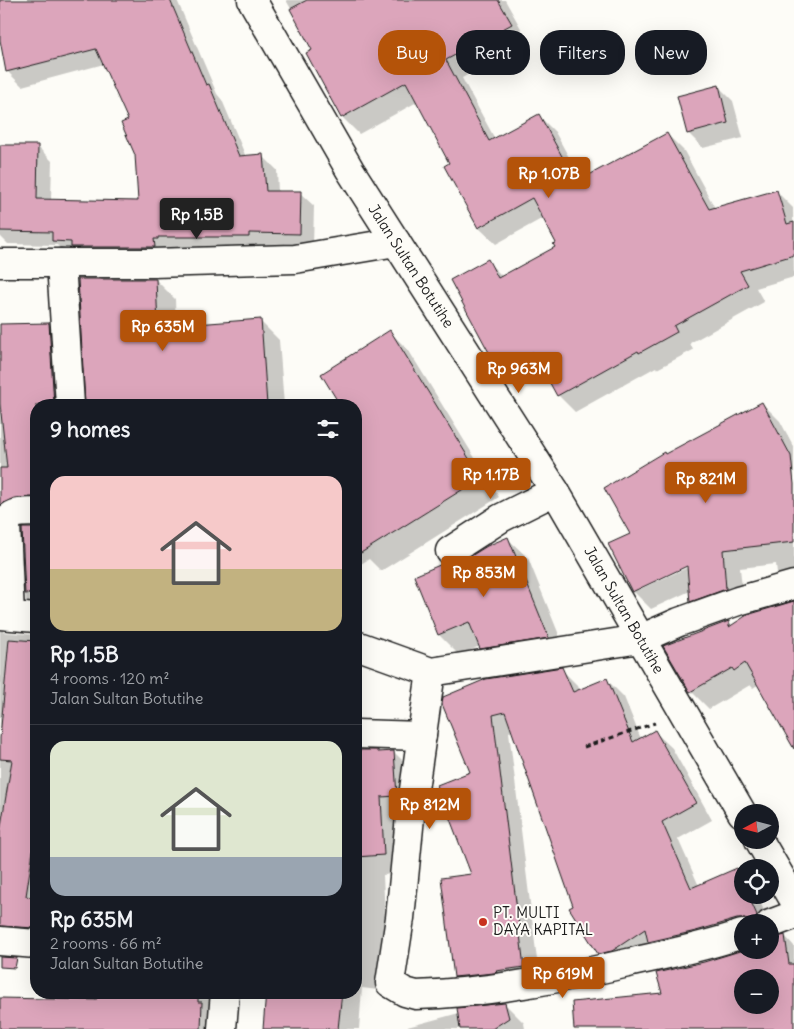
<!DOCTYPE html>
<meta charset="utf-8">
<style>
:root{--surface:#171b24;--page:#20242c;--text:#f1f3f6;--muted:#9ea1a6;--line:#363941;--accent:#b45309}
body{margin:0;font-family:Delius,sans-serif;background:var(--page);color:var(--text);height:100vh;display:flex;flex-direction:column;font-size:19px;white-space:nowrap}
*{box-sizing:border-box;margin:0}
p{font-size:16px;color:var(--muted)}
.icon{flex:none;width:28px;height:28px;fill:none;stroke:currentColor;stroke-width:2;stroke-linecap:round;stroke-linejoin:round}
.map{position:relative;flex:1;overflow:hidden}
.details{position:absolute;left:30px;top:399px;width:332px;height:600px;display:flex;flex-direction:column;background:var(--surface);border-radius:20px;box-shadow:0 5px 20px #0002}
.details>*{flex:none}
.top-card{position:absolute;left:378px;top:30px;width:341px;height:45px;display:flex;gap:10px}
.needle{width:32px;rotate:263deg}
.buttons{position:absolute;left:734px;top:804px;display:grid;gap:10px}
.buttons a{display:grid;place-items:center;width:45px;height:45px;border-radius:50%;background:var(--surface);box-shadow:0 5px 20px #0002;font-size:25px}
.price{position:absolute;translate:-50% -42px;padding:0 11px;border-radius:5px;background:var(--accent);color:#fff;font-size:16px;line-height:32px;filter:drop-shadow(0 1px 2px #0008)}
.price::after{content:'';position:absolute;left:50%;top:30px;width:15px;height:11px;margin-left:-8px;background:inherit;clip-path:polygon(0 0,100% 0,50% 100%)}
.price.current{background:#222;color:#fff}
ul{padding:0;list-style:none}
li{display:grid;align-content:center;gap:10px;height:265px;padding:0 20px}
li+li{border-top:1px solid var(--line)}
li span{display:grid;place-items:center;height:155px;border-radius:15px;color:#555}
li>.icon{margin-inline-start:auto}
span .icon{width:90px;height:90px;fill:#fffc;stroke-width:1}
li b{font-size:21px}
h2{display:flex;justify-content:space-between;align-items:center;height:60px;padding:0 20px;font-size:21px}
.tag{padding:0 18px;border-radius:20px;background:var(--surface);box-shadow:0 5px 20px #0002;font-size:18px;line-height:45px}
.tag.current{background:var(--accent);color:#fff}
.map>svg:first-child{display:block}
.shadow{fill:#0003;fill-rule:evenodd}
.building{fill:#dca5bb;stroke:#1c1c1c;fill-rule:evenodd}
.lines{fill:none;stroke-linecap:round;stroke-linejoin:round}
.street-casing{stroke:#1c1c1c;stroke-width:31}
.secondary-casing{stroke:#1c1c1c;stroke-width:31}
.path{stroke:#1c1c1c;stroke-width:3;stroke-dasharray:5 4;stroke-linecap:butt}
.street{stroke:#fdfcf7;stroke-width:28}
.secondary{stroke:#fdfcf7;stroke-width:28}
.poi-dot{fill:#c8321e;stroke:#fdfcf7;stroke-width:2}
.labels{text-anchor:middle;stroke-width:4;stroke-linejoin:round;paint-order:stroke}
.street-label{font-size:15px;fill:#1c1c1c;stroke:#fdfcf7}
.poi-label{font-size:15px;fill:#1c1c1c;stroke:#fdfcf7;text-anchor:start}
</style>
<div class="map">
<svg width="794" height="1029" viewBox="0 0 794 1029">
<rect width="100%" height="100%" fill="#fdfcf7"/>
<filter id="ink" filterUnits="userSpaceOnUse"><feTurbulence type="fractalNoise" baseFrequency=".02" numOctaves="2"/><feDisplacementMap in="SourceGraphic" scale="10" xChannelSelector="R" yChannelSelector="G"/><feConvolveMatrix kernelMatrix="1 2 1 2 8 2 1 2 1" color-interpolation-filters="sRGB"/></filter>
<g filter="url(#ink)">
<g class="shadow">
<polygon points="0,0 177,0 217,94 222,100 246,157 263,156 277,170 278,192 300,193 314,206 313,247 263,246 263,250 67,255 57,245 8,244 0,236 0,146 38,147 52,161 51,200 140,203 136,155 129,120 104,64 22,86 8,72 0,34"/>
<polygon points="286,0 505,0 528,41 462,78 495,139 538,115 555,132 582,181 667,134 684,151 715,208 776,191 793,208 794,277 756,288 764,302 690,343 693,350 657,369 656,367 575,412 558,395 545,372 517,387 500,370 487,261 503,277 556,247 557,244 543,218 496,244 479,228 451,164 417,102 359,134 342,117 314,50"/>
<polygon points="718,86 733,101 743,138 703,148 688,133"/>
<polygon points="156,280 175,299 176,327 260,321 279,340 284,405 87,405"/>
<polygon points="49,324 68,343 72,405 36,405 36,517 15,528 6,625 3,632 36,635 36,946 0,949 0,325"/>
<polygon points="390,332 409,351 499,497 381,571 369,559 356,567 356,405 328,405 338,399"/>
<path d="M762,403L780,421L794,447V590L777,573L776,564L740,568L744,607L709,619L691,601L690,591L651,609L633,591L632,534L665,455ZM692,563L693,565L638,590V588Z"/>
<polygon points="36,529 36,611 26,601 23,530"/>
<polygon points="508,539 528,558 568,657 501,668 480,646 459,655 439,635 415,577 459,565"/>
<polygon points="794,603 794,744 759,684 753,688 750,685 709,709 691,691 728,622 733,626"/>
<polygon points="561,669 578,686 580,691 607,680 624,697 641,739 655,732 672,748 712,820 678,839 699,886 737,870 742,876 742,895 757,895 769,922 742,922 616,970 599,953 574,906 513,731 509,732 540,984 472,993 455,976 473,875 472,773 443,704"/>
<polygon points="356,739 358,754 394,752 413,771 402,873 383,875 385,917 391,939 386,940 378,990 362,988 359,1029 264,1029 267,992 356,992"/>
<path d="M785,936L794,946V1029H575L664,994L704,963L747,950H770V940ZM742,978H770V1005H742Z"/>
<polygon points="97,992 206,992 220,1007 220,1029 0,1029 0,999 97,1001"/>
<polygon points="505,1004 524,1023 525,1029 400,1029 459,1013"/>
</g>
<g class="building">
<polygon points="0,0 170,0 206,85 209,84 239,156 263,154 266,191 301,191 300,234 249,233 249,237 158,237 158,239 154,239 155,247 71,247 71,242 52,241 52,232 0,231 0,145 38,145 37,199 138,201 135,155 121,123 128,120 96,49 6,72 0,40"/>
<polygon points="307,0 498,0 512,24 446,60 489,141 539,114 576,182 667,133 709,209 777,190 787,224 794,222 794,255 740,271 748,285 674,326 677,332 639,353 638,351 557,396 533,352 499,371 450,280 488,259 498,278 555,247 553,244 556,243 532,198 478,228 444,166 449,163 406,82 341,118 306,53 312,50 290,9"/>
<polygon points="719,85 728,123 687,134 677,96"/>
<polygon points="78,279 156,279 158,327 261,319 267,405 211,405 211,401 147,403 147,405 85,405"/>
<polygon points="49,323 54,405 36,405 36,497 14,498 0,505 0,468 7,468 0,404 0,324"/>
<polygon points="390,330 481,478 356,556 356,405 340,405 321,374"/>
<polygon points="762,402 791,456 794,484 794,542 723,550 726,589 690,602 687,566 632,592 608,544 630,534 604,488 664,452 665,454"/>
<polygon points="22,528 36,528 36,593 25,594"/>
<polygon points="508,537 549,638 480,649 469,622 438,635 414,576 442,564 450,567 458,564 487,546"/>
<polygon points="794,601 794,749 745,663 734,671 732,668 690,692 663,646 729,621 729,627 747,615"/>
<polygon points="9,639 36,641 36,831 26,896 36,898 36,928 0,926 0,832 12,760 0,759 0,738"/>
<polygon points="562,667 573,692 607,678 633,742 655,730 696,803 662,822 691,888 737,868 742,881 742,895 748,895 757,915 755,922 745,919 737,919 696,931 648,942 645,929 612,951 598,954 569,908 573,906 505,712 493,715 524,967 496,971 497,972 494,973 454,977 441,878 471,874 437,785 470,772 442,704 443,697 486,679"/>
<polygon points="356,750 378,750 378,752 394,751 397,796 381,797 384,855 356,857"/>
<path d="M785,935L789,964H794V1029H574L572,1002L662,993L656,973L704,962L743,950H770V939ZM742,978H770V1005H742Z"/>
<polygon points="0,957 17,958 15,968 0,967"/>
<polygon points="96,992 198,992 198,1002 202,1002 201,1029 0,1029 0,998 96,1000"/>
<polygon points="266,992 342,992 338,1029 263,1029"/>
<polygon points="505,1003 509,1018 492,1029 460,1029 457,1008"/>
</g>
<g class="lines">
<g class="street-casing">
<g id="street">
<polyline points="0,263 152,263 295,259 396,242"/>
<polyline points="61,263 70,405"/>
<polyline points="450,551 501,518 555,491"/>
<polyline points="0,615 36,618"/>
<path d="M10,615L6,524C10,510 24,513 36,512"/>
<polyline points="356,645 431,672 640,639 679,622 738,601 794,585"/>
<path d="M431,672L410,817L400,918L390,983L405,992L416,995C487,993 558,979 628,963C666,954 705,947 742,934"/>
<polyline points="356,734 422,736"/>
<polyline points="770,924 794,915"/>
<polyline points="0,941 36,944"/>
<polyline points="222,1029 225,992"/>
</g>
</g>
<g class="secondary-casing">
<g id="secondary">
<polyline points="252,0 350,170 555,491 742,813"/>
<polyline points="759,840 794,900"/>
</g>
</g>
<polyline class="path" points="584,747 655,723"/>
<use href="#street" class="street"/>
<use href="#secondary" class="secondary"/>
</g>
</g>
<circle class="poi-dot" cx="483" cy="922" r="5"/>
<g class="labels">
<g class="street-label">
<text transform="translate(411 266) rotate(57)" y="5">Jalan Sultan Botutihe</text>
<text transform="translate(624 610) rotate(60)" y="5">Jalan Sultan Botutihe</text>
</g>
<g class="poi-label">
<text x="493" y="918">PT. MULTI<tspan x="493" dy="17">DAYA KAPITAL</tspan></text>
</g>
</g>
</svg>
<div class="buttons">
<a><svg class="needle" viewBox="-14 -14 28 28"><path d="M0-13l5 13h-10z" fill="#e53935"/><path d="M0 13l5-13h-10z" fill="#9ea1a6"/></svg></a>
<a><svg class="icon" aria-label="locate" viewBox="0 0 24 24"><circle cx="12" cy="12" r="6"/><path d="M12 2v4M12 18v4M2 12h4M18 12h4"/></svg></a>
<a>+</a>
<a>−</a>
</div>
<b class="price" style="left:549px;top:199px">Rp 1.07B</b>
<b class="price current" style="left:197px;top:240px">Rp 1.5B</b>
<b class="price" style="left:163px;top:352px">Rp 635M</b>
<b class="price" style="left:519px;top:394px">Rp 963M</b>
<b class="price" style="left:491px;top:500px">Rp 1.17B</b>
<b class="price" style="left:706px;top:504px">Rp 821M</b>
<b class="price" style="left:484px;top:598px">Rp 853M</b>
<b class="price" style="left:430px;top:830px">Rp 812M</b>
<b class="price" style="left:563px;top:999px">Rp 619M</b>
<div class="top-card">
<a class="tag current">Buy</a>
<a class="tag">Rent</a>
<a class="tag">Filters</a>
<a class="tag">New</a>
</div>
<section class="details">
<h2>9 homes<svg class="icon" aria-label="filters" viewBox="0 0 24 24"><path d="M4 7h16M4 17h16"/><circle cx="9" cy="7" r="2"/><circle cx="15" cy="17" r="2"/></svg></h2>
<ul>
<li><span style="background:linear-gradient(#f6c9c9 60%,#c2b280 0)"><svg class="icon" aria-label="home" viewBox="0 0 24 24"><path d="M3 11l9-7 9 7M6 9v11h12V9"/></svg></span><div><b>Rp 1.5B</b><p>4 rooms · 120 m²</p><p>Jalan Sultan Botutihe</p></div></li>
<li><span style="background:linear-gradient(#dfe7d0 75%,#9aa5b1 0)"><svg class="icon" aria-label="home" viewBox="0 0 24 24"><path d="M3 11l9-7 9 7M6 9v11h12V9"/></svg></span><div><b>Rp 635M</b><p>2 rooms · 66 m²</p><p>Jalan Sultan Botutihe</p></div></li>
</ul>
</section>
</div>
